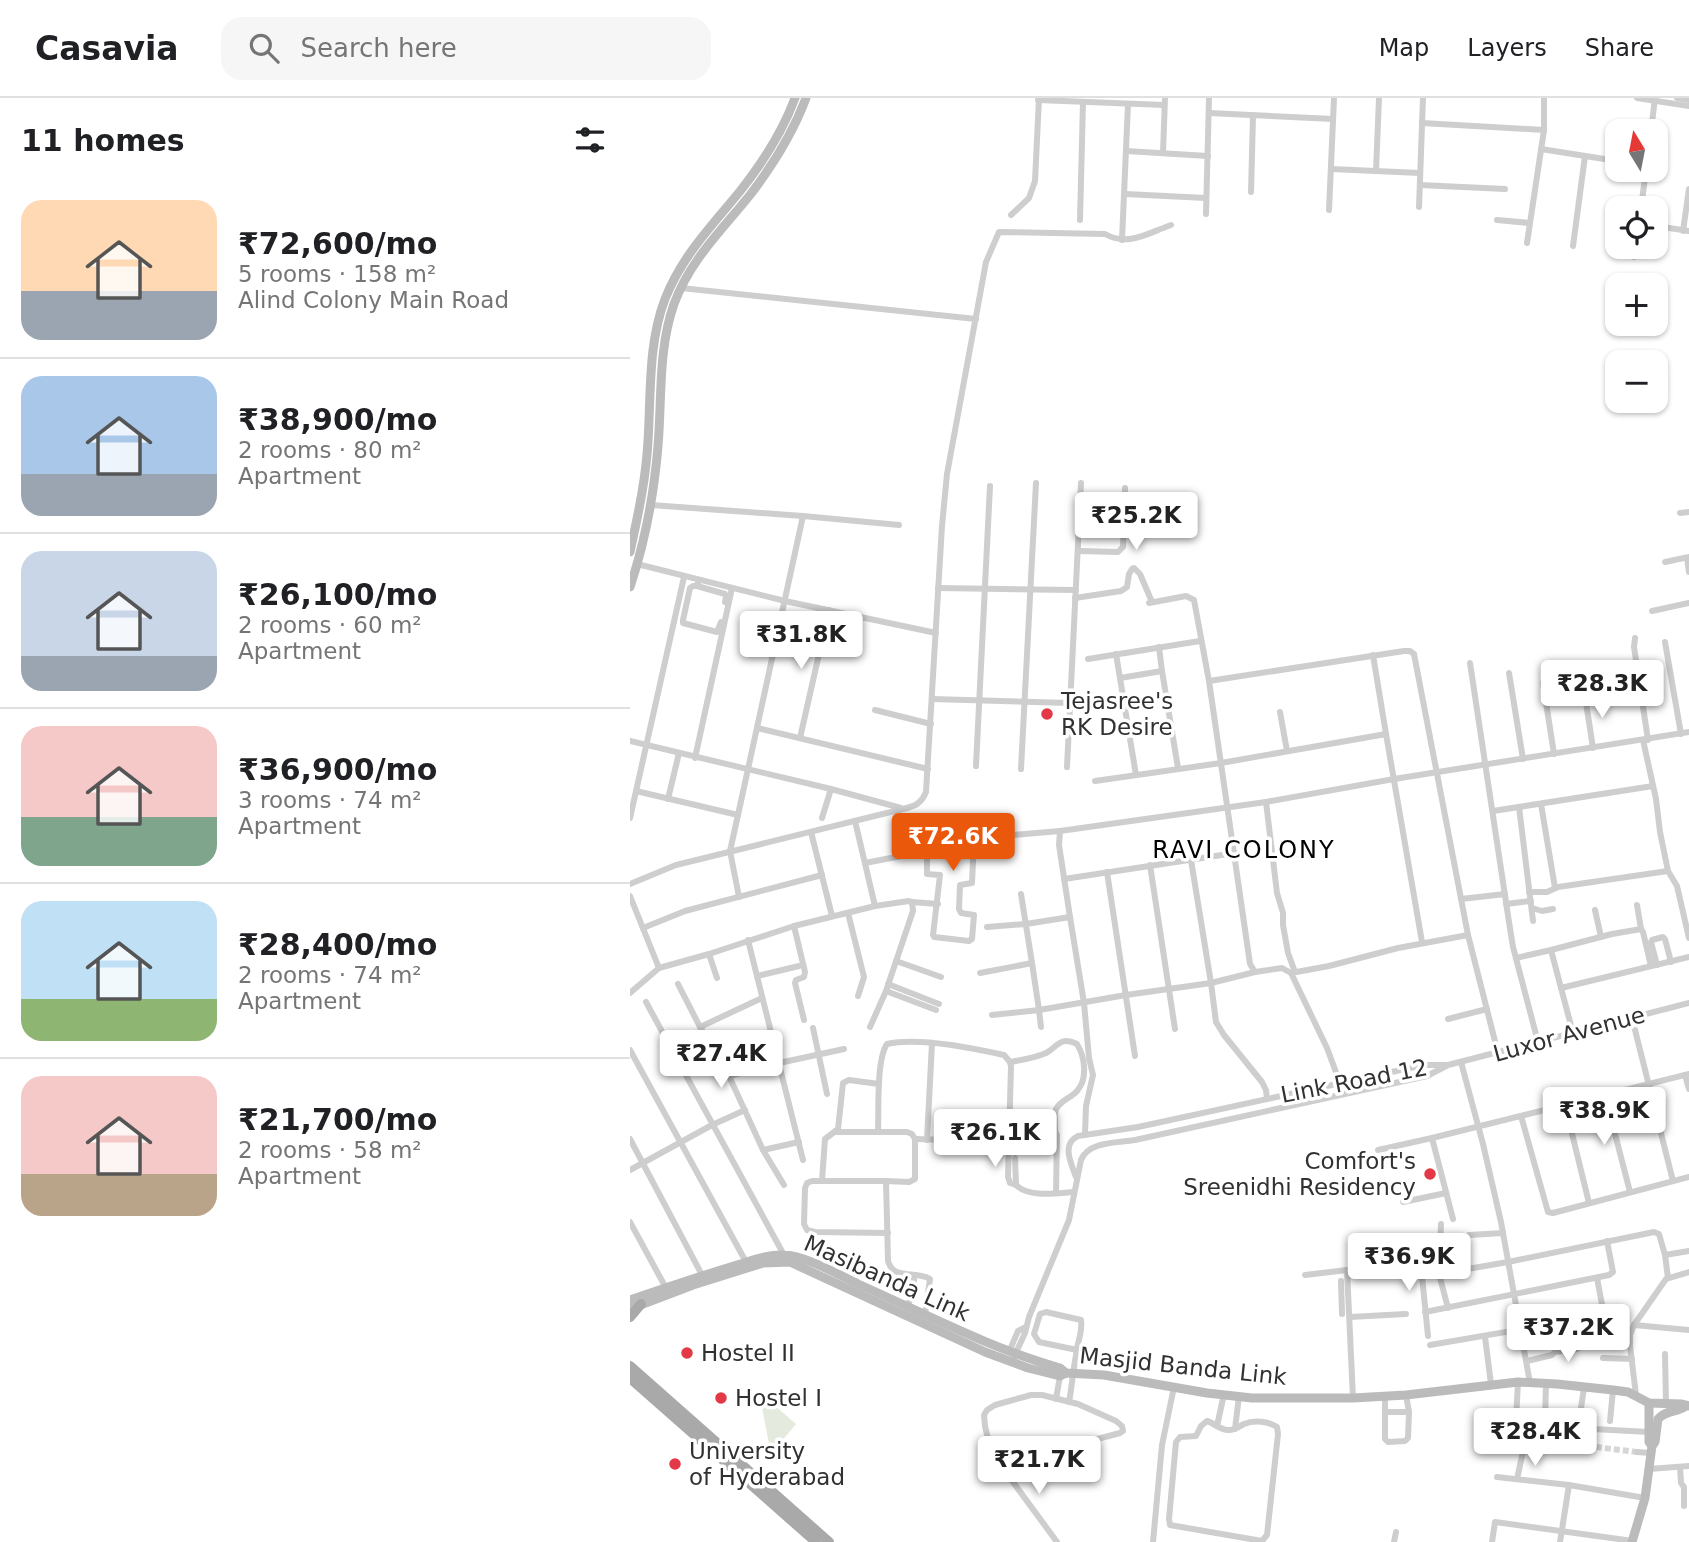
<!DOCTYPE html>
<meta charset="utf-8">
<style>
:root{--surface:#fff;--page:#f6f6f6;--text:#202124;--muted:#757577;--line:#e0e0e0;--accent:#ea580c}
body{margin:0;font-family:"DejaVu Sans",sans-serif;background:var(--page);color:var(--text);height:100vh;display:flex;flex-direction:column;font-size:26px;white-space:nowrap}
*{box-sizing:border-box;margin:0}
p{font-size:23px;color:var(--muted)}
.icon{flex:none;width:38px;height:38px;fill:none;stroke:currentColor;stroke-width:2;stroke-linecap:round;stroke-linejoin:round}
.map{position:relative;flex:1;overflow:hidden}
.side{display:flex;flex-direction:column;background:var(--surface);width:630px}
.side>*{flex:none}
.needle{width:46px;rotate:350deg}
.fabs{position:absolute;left:975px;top:21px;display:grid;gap:14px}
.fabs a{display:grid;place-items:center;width:63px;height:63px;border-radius:14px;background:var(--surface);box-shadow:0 2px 5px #0004;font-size:35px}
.price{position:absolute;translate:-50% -60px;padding:0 16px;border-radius:7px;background:#fff;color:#222;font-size:23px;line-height:46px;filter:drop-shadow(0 2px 4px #0008)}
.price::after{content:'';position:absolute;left:50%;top:42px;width:21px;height:16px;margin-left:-10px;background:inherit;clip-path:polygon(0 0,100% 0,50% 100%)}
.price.on{background:var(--accent);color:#fff}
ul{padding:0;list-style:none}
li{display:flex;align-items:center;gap:21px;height:175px;padding:0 21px}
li+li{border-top:2px solid var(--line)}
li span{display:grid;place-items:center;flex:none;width:196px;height:140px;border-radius:21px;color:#555}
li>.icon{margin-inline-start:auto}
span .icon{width:84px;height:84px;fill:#fffc;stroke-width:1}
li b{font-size:30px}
h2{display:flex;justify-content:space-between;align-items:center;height:84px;padding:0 21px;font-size:30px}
header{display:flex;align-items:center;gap:42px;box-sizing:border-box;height:98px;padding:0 35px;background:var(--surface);border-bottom:2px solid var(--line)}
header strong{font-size:33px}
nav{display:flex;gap:38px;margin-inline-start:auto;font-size:24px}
.search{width:490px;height:63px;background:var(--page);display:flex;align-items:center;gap:18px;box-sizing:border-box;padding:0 24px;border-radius:21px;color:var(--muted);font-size:26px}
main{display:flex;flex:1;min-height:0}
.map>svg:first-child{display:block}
.green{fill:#e4eadd}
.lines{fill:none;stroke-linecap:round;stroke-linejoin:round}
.street-tunnel{stroke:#d6d6d6;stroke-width:6;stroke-dasharray:6 3;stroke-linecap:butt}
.street{stroke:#cecece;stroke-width:6}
.secondary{stroke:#bbb;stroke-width:9}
.primary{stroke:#a9a9a9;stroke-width:10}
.poi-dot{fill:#e33845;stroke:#fff;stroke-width:2.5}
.labels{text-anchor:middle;stroke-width:7;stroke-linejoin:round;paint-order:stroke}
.poi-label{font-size:23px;fill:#313131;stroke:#fff;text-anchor:start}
.street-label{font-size:23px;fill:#313131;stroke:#fff}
.neighbourhood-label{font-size:24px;letter-spacing:2px;fill:#000;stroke:#fff}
</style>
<header>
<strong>Casavia</strong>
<div class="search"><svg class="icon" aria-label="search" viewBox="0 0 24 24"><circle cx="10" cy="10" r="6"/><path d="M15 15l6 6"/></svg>Search here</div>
<nav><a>Map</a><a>Layers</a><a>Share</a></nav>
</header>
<main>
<section class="side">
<h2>11 homes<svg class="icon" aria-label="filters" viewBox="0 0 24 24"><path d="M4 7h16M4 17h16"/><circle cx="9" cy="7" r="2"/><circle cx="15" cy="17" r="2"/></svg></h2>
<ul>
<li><span style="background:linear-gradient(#ffd9b3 65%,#9aa5b1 0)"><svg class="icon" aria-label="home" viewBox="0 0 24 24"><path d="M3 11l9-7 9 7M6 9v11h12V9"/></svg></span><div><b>₹72,600/mo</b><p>5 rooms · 158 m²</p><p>Alind Colony Main Road</p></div></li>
<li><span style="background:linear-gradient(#a9c7e8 70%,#9aa5b1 0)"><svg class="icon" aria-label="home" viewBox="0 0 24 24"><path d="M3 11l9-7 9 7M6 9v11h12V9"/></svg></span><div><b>₹38,900/mo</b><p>2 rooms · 80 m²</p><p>Apartment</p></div></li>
<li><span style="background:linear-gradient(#c9d6e8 75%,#9aa5b1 0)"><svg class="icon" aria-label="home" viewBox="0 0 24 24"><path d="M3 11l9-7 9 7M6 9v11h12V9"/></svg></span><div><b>₹26,100/mo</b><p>2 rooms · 60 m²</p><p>Apartment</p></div></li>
<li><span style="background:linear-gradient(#f6c9c9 65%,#7fa58c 0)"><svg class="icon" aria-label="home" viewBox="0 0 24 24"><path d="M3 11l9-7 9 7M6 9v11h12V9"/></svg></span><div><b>₹36,900/mo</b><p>3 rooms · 74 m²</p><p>Apartment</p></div></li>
<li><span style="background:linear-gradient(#bfe0f5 70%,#8fb573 0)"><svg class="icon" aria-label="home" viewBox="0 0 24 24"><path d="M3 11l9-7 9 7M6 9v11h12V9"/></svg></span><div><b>₹28,400/mo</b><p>2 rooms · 74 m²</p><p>Apartment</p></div></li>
<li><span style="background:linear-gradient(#f6c9c9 70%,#b9a48a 0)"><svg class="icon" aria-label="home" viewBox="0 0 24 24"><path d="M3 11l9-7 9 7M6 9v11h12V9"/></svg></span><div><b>₹21,700/mo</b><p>2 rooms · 58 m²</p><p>Apartment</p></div></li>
</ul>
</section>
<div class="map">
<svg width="1059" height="1444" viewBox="0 0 1059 1444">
<rect width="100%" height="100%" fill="#fff"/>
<polygon class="green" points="129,1294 166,1326 145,1351 139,1346"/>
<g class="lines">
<polyline class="street-tunnel" points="957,1348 1007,1354"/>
<g class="street">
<polyline points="1007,0 1059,8"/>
<polyline points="1047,0 1059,2"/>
<polyline points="408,2 534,7"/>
<polyline points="579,15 703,21"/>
<polyline points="792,25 914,32"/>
<polyline points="1021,33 1025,0"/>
<polyline points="911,51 987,63"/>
<polyline points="496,53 578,58"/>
<polyline points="533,55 535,0"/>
<polyline points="701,71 790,75"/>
<polyline points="746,73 749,0"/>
<polyline points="790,87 875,91"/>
<polyline points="621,94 623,18"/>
<polyline points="495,96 576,100"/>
<polyline points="789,109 793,0"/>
<polyline points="1011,110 1016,72"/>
<polyline points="699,112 704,0"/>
<polyline points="576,116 579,0"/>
<polyline points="381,117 399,100 405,83 409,0"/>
<polyline points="450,122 453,4"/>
<polyline points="867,122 900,125"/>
<polyline points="1026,128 1059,133"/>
<polyline points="1053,133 1059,91"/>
<polyline points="492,142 498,6"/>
<polyline points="897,145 914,32 914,0"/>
<polyline points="943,148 955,58"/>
<polyline points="1004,159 1006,149"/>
<polyline points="51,190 346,221"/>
<polyline points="21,407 173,418 269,427"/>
<polyline points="1050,415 1059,414"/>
<polyline points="448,453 488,454 493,449 495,390"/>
<polyline points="1057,460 1059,474"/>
<polyline points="1035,464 1059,459"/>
<polyline points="7,466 155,503 306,535"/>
<polyline points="69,482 67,488 63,488 60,490 53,522 53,525 87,534 91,524"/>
<polyline points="67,488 95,496 96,499 95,504"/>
<polyline points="308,490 446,492"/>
<polyline points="445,500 491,493 497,489 499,476 502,471 504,470 510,476 522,504"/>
<polyline points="519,505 556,498 564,502 579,583 620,866 625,874 652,870 661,875"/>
<polyline points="1022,513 1059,505"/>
<polyline points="1005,540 1004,549 1018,642"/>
<polyline points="1035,544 1051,636"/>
<polyline points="529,549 532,573"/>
<polyline points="486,556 506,677"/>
<polyline points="743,557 756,636"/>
<polyline points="458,561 570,543"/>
<polyline points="840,565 879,824 883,849 908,944"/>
<polyline points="879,575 893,661"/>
<polyline points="490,580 532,573 548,670"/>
<polyline points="579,583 774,553 780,553 784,556 838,837"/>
<polyline points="913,585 924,656"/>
<polyline points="955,598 963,650"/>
<polyline points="302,601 440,605"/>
<polyline points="245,612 301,626"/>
<polyline points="650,614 657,653"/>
<polyline points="127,630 298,671"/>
<polyline points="170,640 199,512"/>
<polyline points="1013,642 1026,701 1030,734 1038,773 1047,788 1059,840"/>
<polyline points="0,643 201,691 271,710"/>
<polyline points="65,660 102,490"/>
<polyline points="346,668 360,388"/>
<polyline points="437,669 451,385"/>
<polyline points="391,671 406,385"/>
<polyline points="465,683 591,665 756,636 792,844"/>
<polyline points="6,693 108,717 173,418"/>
<polyline points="38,701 49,655"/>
<polyline points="636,704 647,795 653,815 653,827 658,855 665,874"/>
<polyline points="911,706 925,790"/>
<polyline points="889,709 903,823"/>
<polyline points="863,713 1023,688"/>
<polyline points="108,717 100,753 109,799"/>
<polyline points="0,720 54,479"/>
<polyline points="192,720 201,691"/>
<polyline points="225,723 245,808"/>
<polyline points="354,726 362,735 370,738 430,733"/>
<polyline points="181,734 202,818"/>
<polyline points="561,762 581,885 586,924 594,937 632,984 636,992 637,1001"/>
<polyline points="235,765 297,753 297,738 300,736 342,740 344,742 342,785 330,787 329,811 331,815 344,817 342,841 339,843 304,839 303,837 310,777 297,776 297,753"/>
<polyline points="520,767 545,931"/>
<polyline points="477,774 505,958"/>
<polyline points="434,781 605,755"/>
<path d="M0,786L46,767L273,711C285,708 291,706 296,694L312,428L317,376L356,164L369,134L475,136C498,149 518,135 541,127"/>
<polyline points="899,794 917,794 928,789 1038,773"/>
<polyline points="391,796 402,865"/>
<polyline points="0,798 29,870"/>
<polyline points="831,801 875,796"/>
<polyline points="282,804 308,806"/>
<polyline points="876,806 901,803"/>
<polyline points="1007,807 1011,831"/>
<polyline points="902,810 912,813 923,811"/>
<polyline points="965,812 971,839"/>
<polyline points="218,815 234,879 228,898"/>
<polyline points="440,819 429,747 430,733 636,704 764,681 1059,634"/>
<polyline points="164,828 175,874 174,879 166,882 165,885 174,922"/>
<polyline points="357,829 396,826 440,819 454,905 459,960 463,977 456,1008 455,1036"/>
<polyline points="13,830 55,813 192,777"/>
<polyline points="118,842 173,1062"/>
<polyline points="79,856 87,880"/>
<polyline points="886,860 921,852"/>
<polyline points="266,863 311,879"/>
<polyline points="1027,867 1021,844 1022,842 1033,839 1035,841 1041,864"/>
<polyline points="1021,868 1013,834 1011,831 982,836 921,852 931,890 1059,859"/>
<polyline points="350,875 402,865 409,912 496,897 581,885 625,874"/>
<polyline points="127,878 169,868"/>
<polyline points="48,886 70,929 99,978 133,1052 154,1087"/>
<polyline points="258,886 309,906"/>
<polyline points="931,890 943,935"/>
<polyline points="256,893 306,912"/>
<polyline points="0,895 29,870 79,856 164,828 245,808 279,803 282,804 283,813 256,893 240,929"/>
<polyline points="16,904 154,1157"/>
<polyline points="362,917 409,912 411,929"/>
<polyline points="1002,920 1043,1083"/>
<polyline points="818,921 857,911"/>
<polyline points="70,929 132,900"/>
<polyline points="183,930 197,996"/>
<polyline points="0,952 116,1164"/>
<polyline points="88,959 106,949"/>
<path d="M380,964C392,962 405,960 416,955C429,948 429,938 447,946C455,959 458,981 447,993C441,1000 431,1002 426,1011C424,1017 425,1026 425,1033"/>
<polyline points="831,964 853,1046 871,1124 900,1285"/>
<polyline points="1055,977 1059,991"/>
<polyline points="99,978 149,965 214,951"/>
<polyline points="710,985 697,950 661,875 699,868 768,850 838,837 868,955"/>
<polyline points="249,986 219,982 213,985 208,1031 195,1041 192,1083 182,1083 177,1085 175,1090 174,1126 177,1132 185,1134 258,1135"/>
<polyline points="975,997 1000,1094"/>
<polyline points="935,1007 959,1105"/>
<polyline points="891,1018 918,1114 923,1115 1059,1079"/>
<polyline points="380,1033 421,1031 425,1033 427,1037 426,1095"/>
<path d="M206,1034H277L282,1036L285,1041V1081L279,1084L256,1083L258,1163C264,1183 285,1172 300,1181L295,1216"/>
<path d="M248,1034C249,1014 246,962 257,946C287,939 343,950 374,957L380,964L381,968L378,1079L380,1085L386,1087"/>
<polyline points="802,1040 823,1121"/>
<polyline points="0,1041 72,1177"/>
<polyline points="285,1041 379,1044"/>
<polyline points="297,1042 302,945"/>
<polyline points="133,1052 169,1044"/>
<polyline points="748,1052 802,1040 1059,976"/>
<path d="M385,1060L386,1087C399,1100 427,1095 444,1094"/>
<polyline points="0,1072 82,1027 115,1012"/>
<path d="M446,1079C441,1065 431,1046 448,1038L508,1029L794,967H816"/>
<polyline points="192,1083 256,1083"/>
<polyline points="773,1104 816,1095"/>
<polyline points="0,1124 36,1190"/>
<polyline points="811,1126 809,1176 818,1210"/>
<polyline points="839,1137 873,1135"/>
<polyline points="753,1144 809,1151"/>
<polyline points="789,1148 798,1238"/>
<polyline points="1035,1157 1038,1180"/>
<polyline points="809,1176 878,1164 1024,1134 1029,1136 1035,1157 1059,1153"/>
<polyline points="675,1177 717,1172 723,1300"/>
<polyline points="711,1183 712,1216"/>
<polyline points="278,1208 284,1185 284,1177"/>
<polyline points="795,1214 979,1177 983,1174 977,1143"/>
<polyline points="720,1219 776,1216"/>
<polyline points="1004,1227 1059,1232"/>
<polyline points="855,1239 861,1286"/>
<polyline points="973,1241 1000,1237"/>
<polyline points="800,1247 974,1217 967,1180"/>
<polyline points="379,1254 388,1233 396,1229"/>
<polyline points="1035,1256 1036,1306"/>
<path d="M384,1259L395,1235L399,1219L439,1122L451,1062C459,1043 487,1045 505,1042L797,978L818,967L1059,905"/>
<polyline points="973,1260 1002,1261"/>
<polyline points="897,1263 922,1257 925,1254 946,1251 949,1250 949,1242"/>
<polyline points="1006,1297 1000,1248 1000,1237 1004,1227 1036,1181 1059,1174"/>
<polyline points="755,1298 755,1341 758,1344 775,1343 778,1340 779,1314 776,1297"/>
<polyline points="426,1301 430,1278"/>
<path d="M439,1304C442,1288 443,1273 446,1257C447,1245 453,1234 451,1222L416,1214L410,1216L404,1236L409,1244L447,1252"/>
<polyline points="755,1314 779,1314"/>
<polyline points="886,1322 888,1284"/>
<path d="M577,1323C584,1325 590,1332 598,1332C604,1333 608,1329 614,1326C624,1322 638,1323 647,1329L648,1336L637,1437L632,1443L540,1427L539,1421L546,1344L550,1339L566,1338L571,1328Z"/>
<polyline points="915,1323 916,1285"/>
<polyline points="980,1323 983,1292"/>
<polyline points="587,1328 594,1296"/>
<polyline points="948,1330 954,1290"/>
<polyline points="605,1331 609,1298"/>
<path d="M957,1348L954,1345C956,1338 956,1334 963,1331L1019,1334"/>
<polyline points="1007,1354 1021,1355"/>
<polyline points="370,1367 490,1335 493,1333 492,1328 486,1323 448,1306 412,1297 401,1297 365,1307 357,1312 354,1317 355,1328 361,1354 427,1444"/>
<polyline points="1050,1369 1051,1385 1054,1389 1054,1408"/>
<polyline points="1019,1371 1059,1368"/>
<polyline points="867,1379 939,1387 1015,1400"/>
<polyline points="887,1381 898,1331"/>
<polyline points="523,1444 532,1347 544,1289"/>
<polyline points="764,1444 766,1434"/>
<polyline points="862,1444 865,1424 1003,1443"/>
<polyline points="930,1444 939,1387"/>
</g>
<g class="secondary">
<path d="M0,454C8,417 16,381 18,343C21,296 18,245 35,201C53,156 82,128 111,92C133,64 153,33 165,0"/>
<path d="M0,489C15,444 24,396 28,348C32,301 28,251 44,206C60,162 92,132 120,97C143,67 163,35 176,0"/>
<path d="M0,1202C35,1190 71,1178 107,1167C121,1163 138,1156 154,1157C174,1157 209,1177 228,1186C296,1216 359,1250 430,1270L436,1275L474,1277L577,1295L622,1300H723L776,1297L888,1284L927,1286L983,1292L998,1294L1019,1305L1052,1306L1059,1308"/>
<polyline points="0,1211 63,1187 133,1165 160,1164 355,1254 398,1270 430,1278 436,1275"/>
<polyline points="1019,1305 1019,1344 1022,1348"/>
<path d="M1002,1444L1015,1400L1022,1348L1025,1344L1028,1321C1037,1311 1047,1315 1056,1308"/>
</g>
<g class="primary">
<polyline points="0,1219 11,1206"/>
<polyline points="0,1268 199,1444"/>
<polyline points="0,1280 186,1444"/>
</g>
</g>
<g class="poi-dot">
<circle cx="417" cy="616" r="7"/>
<circle cx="800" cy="1076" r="7"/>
<circle cx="57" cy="1255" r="7"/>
<circle cx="91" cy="1300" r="7"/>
<circle cx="45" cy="1366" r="7"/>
</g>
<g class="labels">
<g class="poi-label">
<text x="431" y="611">Tejasree's<tspan x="431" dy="26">RK Desire</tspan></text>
<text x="786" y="1071" text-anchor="end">Comfort's<tspan x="786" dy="26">Sreenidhi Residency</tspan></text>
<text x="71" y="1263">Hostel II</text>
<text x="105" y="1308">Hostel I</text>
<text x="59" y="1361">University<tspan x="59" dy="26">of Hyderabad</tspan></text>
</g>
<g class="street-label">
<text transform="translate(939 936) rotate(-15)" y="8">Luxor Avenue</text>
<text transform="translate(724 983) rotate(-11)" y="8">Link Road 12</text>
<text transform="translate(257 1180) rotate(24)" y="8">Masibanda Link</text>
<text transform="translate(553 1268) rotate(6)" y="8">Masjid Banda Link</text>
</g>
<g class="neighbourhood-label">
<text x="614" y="760">RAVI COLONY</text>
</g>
</g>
</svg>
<div class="fabs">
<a><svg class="needle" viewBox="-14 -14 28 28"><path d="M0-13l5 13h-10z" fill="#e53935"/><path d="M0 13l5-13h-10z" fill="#757577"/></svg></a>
<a><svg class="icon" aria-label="locate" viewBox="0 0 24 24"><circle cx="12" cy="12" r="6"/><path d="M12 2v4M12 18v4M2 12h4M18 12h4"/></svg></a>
<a>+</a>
<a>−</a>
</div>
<b class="price" style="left:506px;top:454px">₹25.2K</b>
<b class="price" style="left:171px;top:573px">₹31.8K</b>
<b class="price" style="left:972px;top:622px">₹28.3K</b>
<b class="price on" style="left:323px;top:775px">₹72.6K</b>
<b class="price" style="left:91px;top:992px">₹27.4K</b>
<b class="price" style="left:974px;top:1049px">₹38.9K</b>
<b class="price" style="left:365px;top:1071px">₹26.1K</b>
<b class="price" style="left:779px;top:1195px">₹36.9K</b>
<b class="price" style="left:938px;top:1266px">₹37.2K</b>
<b class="price" style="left:905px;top:1370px">₹28.4K</b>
<b class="price" style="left:409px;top:1398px">₹21.7K</b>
</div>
</main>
